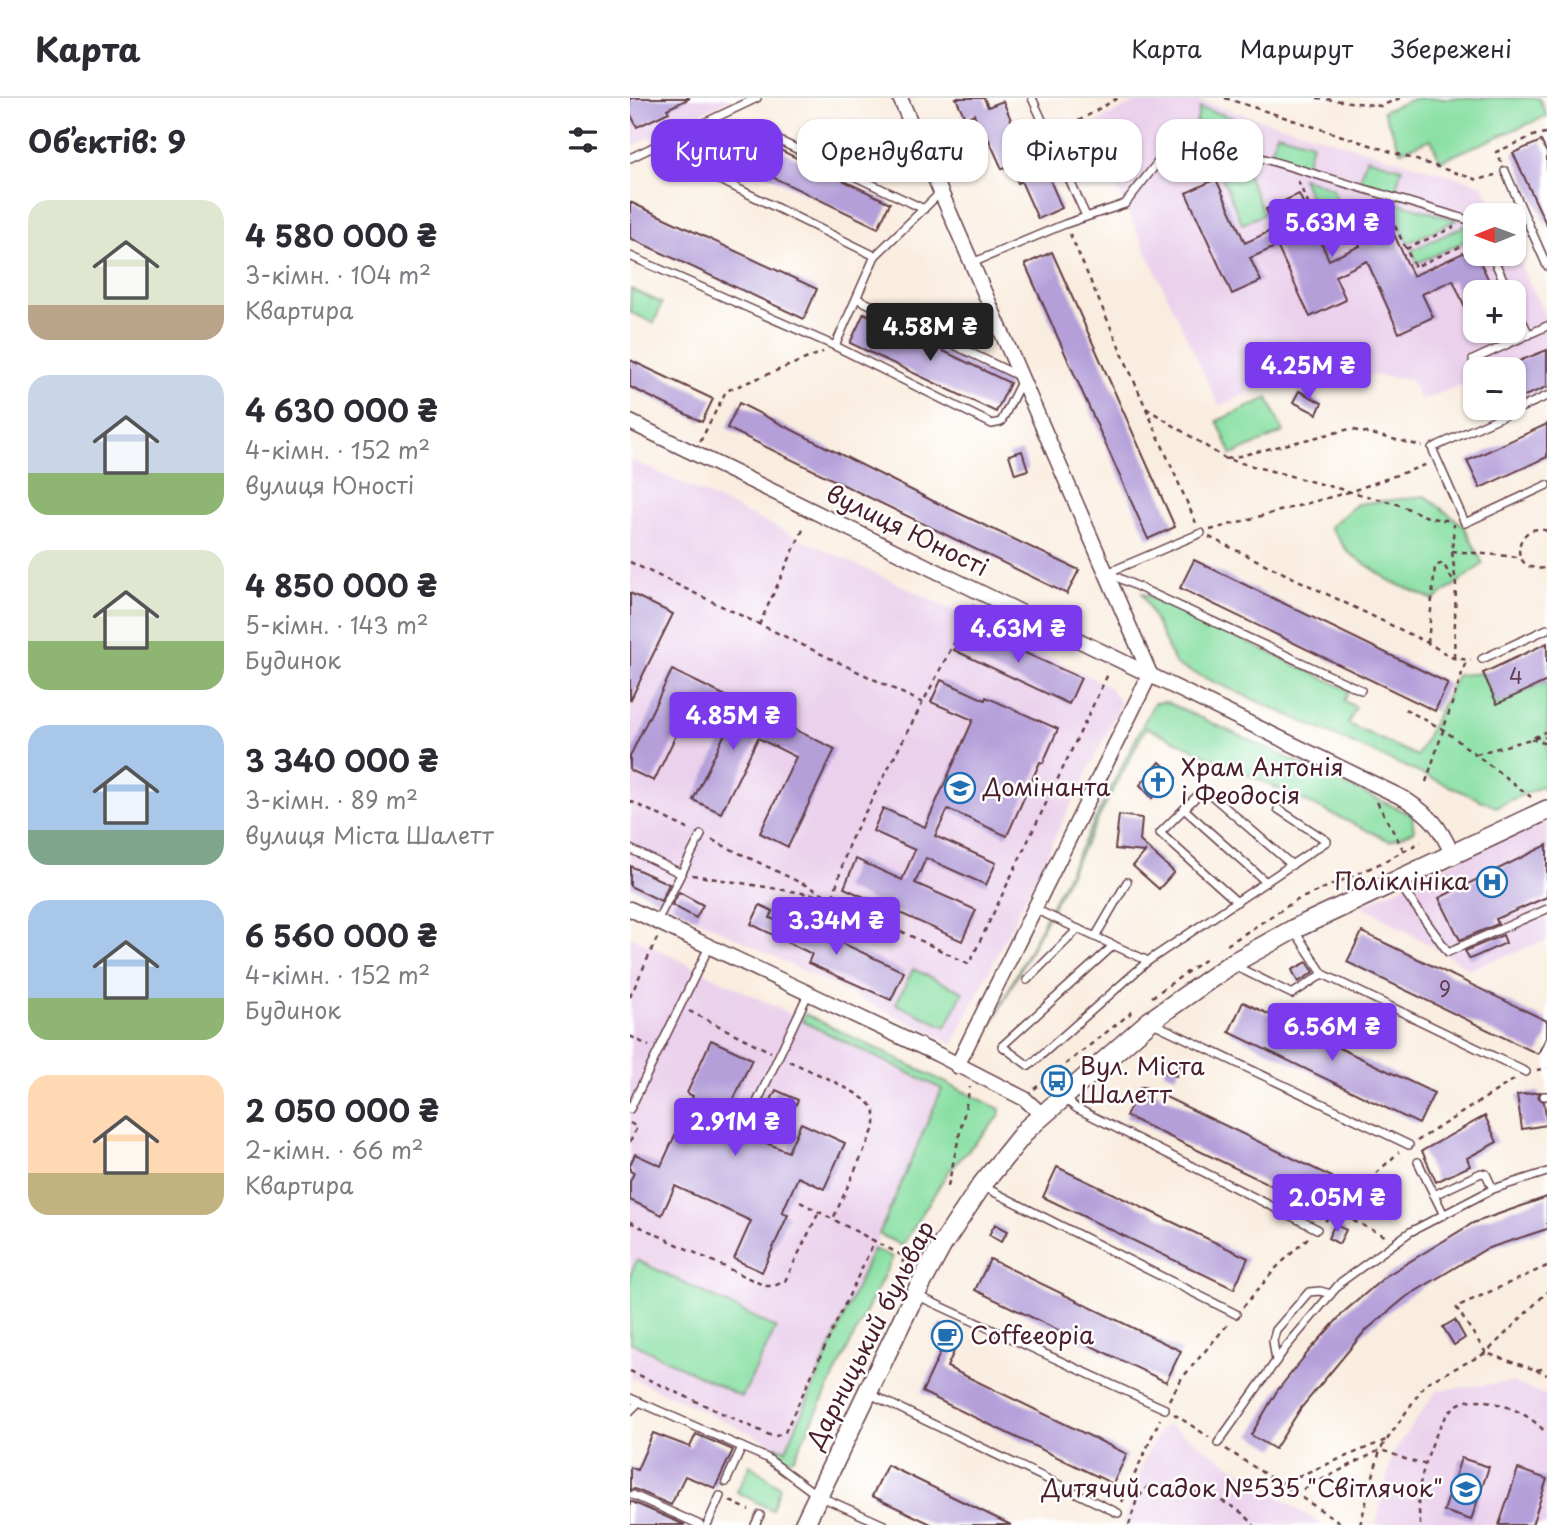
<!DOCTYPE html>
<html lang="uk">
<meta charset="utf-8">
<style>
:root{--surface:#fff;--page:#f2f2f3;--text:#2b2b33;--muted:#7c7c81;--line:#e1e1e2;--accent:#7c3aed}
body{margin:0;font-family:"Playpen Sans",sans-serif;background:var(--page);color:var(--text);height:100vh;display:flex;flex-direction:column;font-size:26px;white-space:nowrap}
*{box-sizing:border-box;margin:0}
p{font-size:23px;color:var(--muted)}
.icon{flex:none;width:38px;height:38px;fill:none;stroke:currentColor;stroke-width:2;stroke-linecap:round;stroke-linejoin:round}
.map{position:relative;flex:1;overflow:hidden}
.panel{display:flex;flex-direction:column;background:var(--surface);width:630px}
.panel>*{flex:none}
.banner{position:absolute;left:21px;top:21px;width:665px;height:63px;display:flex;gap:14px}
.needle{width:46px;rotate:269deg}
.controls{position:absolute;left:833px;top:105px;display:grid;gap:14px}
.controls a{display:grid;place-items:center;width:63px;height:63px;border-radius:14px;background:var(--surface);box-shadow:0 2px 5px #0004;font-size:35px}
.price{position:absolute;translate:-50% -60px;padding:0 16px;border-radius:7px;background:var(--accent);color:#fff;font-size:23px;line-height:46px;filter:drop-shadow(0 2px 4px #0008)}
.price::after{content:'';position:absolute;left:50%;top:42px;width:21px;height:16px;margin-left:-10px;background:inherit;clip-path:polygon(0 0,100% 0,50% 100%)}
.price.active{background:#222;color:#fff}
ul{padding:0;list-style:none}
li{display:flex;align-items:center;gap:21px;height:175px;padding:0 28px}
li span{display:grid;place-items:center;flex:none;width:196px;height:140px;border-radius:21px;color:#555}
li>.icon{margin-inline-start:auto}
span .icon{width:84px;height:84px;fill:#fffc;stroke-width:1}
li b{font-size:30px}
h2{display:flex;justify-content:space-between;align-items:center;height:84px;padding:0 28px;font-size:30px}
.tag{padding:0 24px;border-radius:21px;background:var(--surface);box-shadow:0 2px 5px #0004;font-size:24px;line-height:63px}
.tag.active{background:var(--accent);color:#fff}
header{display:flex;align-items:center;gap:42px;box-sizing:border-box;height:98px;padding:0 35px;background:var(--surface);border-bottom:2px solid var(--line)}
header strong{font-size:33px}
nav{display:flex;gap:38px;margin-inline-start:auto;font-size:24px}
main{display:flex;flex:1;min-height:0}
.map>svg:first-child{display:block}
.built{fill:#ebd1ec;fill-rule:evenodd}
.green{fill:#88dfa3;stroke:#697f67;stroke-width:2}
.building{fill:#b49fd9}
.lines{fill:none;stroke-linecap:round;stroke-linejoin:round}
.lane-casing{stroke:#643e46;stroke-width:10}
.street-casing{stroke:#643e46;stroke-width:17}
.secondary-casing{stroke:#643e46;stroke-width:22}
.path{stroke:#643e46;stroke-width:2.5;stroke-dasharray:5 5;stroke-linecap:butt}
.lane{stroke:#fff;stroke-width:7}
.street{stroke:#fff;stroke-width:14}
.secondary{stroke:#fff;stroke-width:19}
.labels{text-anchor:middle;stroke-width:5;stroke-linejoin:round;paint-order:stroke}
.number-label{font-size:21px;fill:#643f56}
.street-label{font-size:24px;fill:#4a1f2b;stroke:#fff}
.poi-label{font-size:24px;fill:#4a1f2b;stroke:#fff;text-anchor:start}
</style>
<header>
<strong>Карта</strong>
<nav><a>Карта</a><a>Маршрут</a><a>Збережені</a></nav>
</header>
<main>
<section class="panel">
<h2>Об’єктів: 9<svg class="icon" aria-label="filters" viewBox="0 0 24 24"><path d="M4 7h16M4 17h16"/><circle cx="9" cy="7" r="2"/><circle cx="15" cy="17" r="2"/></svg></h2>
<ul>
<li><span style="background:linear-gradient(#dfe7d0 75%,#b9a48a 0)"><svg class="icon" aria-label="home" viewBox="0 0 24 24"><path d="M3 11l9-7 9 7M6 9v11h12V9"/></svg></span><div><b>4 580 000 ₴</b><p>3-кімн. · 104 m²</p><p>Квартира</p></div></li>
<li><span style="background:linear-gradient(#c9d6e8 70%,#8fb573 0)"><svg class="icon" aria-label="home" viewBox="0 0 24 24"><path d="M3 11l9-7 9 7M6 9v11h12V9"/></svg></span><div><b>4 630 000 ₴</b><p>4-кімн. · 152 m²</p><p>вулиця Юності</p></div></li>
<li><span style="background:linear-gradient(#dfe7d0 65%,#8fb573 0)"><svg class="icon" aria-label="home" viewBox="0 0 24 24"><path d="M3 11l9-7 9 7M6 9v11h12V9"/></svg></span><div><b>4 850 000 ₴</b><p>5-кімн. · 143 m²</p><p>Будинок</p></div></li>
<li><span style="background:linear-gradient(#a9c7e8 75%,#7fa58c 0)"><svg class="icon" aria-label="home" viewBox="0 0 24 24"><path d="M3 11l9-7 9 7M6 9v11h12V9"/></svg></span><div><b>3 340 000 ₴</b><p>3-кімн. · 89 m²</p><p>вулиця Міста Шалетт</p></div></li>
<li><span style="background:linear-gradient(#a9c7e8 70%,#8fb573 0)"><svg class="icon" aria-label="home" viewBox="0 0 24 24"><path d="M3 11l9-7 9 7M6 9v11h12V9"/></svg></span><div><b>6 560 000 ₴</b><p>4-кімн. · 152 m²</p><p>Будинок</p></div></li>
<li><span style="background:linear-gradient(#ffd9b3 70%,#c2b280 0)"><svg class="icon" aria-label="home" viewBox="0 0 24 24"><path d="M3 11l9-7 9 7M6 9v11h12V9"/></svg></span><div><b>2 050 000 ₴</b><p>2-кімн. · 66 m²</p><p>Квартира</p></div></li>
</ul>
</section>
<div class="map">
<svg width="917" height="1427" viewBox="0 0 917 1427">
<rect width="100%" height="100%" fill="#fff"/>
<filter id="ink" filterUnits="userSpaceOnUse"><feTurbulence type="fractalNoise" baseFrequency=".0143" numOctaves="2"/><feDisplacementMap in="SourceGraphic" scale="14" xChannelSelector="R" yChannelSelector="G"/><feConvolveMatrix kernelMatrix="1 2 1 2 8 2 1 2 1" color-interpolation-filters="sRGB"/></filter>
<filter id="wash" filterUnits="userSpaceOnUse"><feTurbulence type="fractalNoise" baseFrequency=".00686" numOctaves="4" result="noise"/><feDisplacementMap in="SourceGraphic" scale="28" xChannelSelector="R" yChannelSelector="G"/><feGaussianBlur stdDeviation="1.57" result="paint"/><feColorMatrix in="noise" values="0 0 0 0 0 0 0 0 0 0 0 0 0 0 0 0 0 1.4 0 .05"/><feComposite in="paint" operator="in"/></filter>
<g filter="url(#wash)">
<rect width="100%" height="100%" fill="#f9eddf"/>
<g class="built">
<polygon points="0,0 103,0 0,49"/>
<path d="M513,0H559L853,87L867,117H845V156H884V152L917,223V252L869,271H845V281L791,303L780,281L673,271L589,308L458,29ZM845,194H884V233H845Z"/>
<polygon points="0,361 338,519 480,589 491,606 323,946 0,788"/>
<polygon points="917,720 917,842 840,871 732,807"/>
<polygon points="0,838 313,990 156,1352 0,1279"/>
<polygon points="883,1284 917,1298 917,1427 746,1427 763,1355 807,1292"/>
<polygon points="538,1326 692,1427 493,1427 514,1362 530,1332"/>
</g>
<g class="green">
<polygon points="786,0 909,0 917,18 810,63 801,41 771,53 753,13"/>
<polygon points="570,10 605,20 599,43 564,33"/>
<polygon points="647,35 682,45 676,68 640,58"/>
<polygon points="736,60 772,70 765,93 730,83"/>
<polygon points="584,61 615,71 634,116 612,126"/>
<polygon points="672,80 702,90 722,136 699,145"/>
<polygon points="758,102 827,122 778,145"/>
<polygon points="839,126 845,139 787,165 782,152"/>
<polygon points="1,191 32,205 24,225 0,214"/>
<polygon points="638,300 653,334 602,357 587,323"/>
<polygon points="795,398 834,428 853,466 804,502 762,484 718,454 700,429 727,406"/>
<polygon points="512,495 719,592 714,603 726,609 718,626 787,658 827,577 853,575 867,606 917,583 917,686 866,709 546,567"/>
<polygon points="536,604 782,717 784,733 760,743 516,629 349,951 524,605"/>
<polygon points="283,871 333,894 316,929 266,906"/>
<polygon points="175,916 370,1011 369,1019 318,1074 272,1148 249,1136 312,991 172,923"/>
<polygon points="243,1151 263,1159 164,1360 151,1363 146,1348 156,1352"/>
<polygon points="7,1162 146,1230 112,1299 0,1244 0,1177"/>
<polygon points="120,1367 150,1389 142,1412 107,1394"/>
</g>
<g id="blocks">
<g class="building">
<polygon points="0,0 60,0 37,11 39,14 7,29 0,15"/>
<polygon points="326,0 354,0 358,9 373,3 397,59 408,54 432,110 408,121 391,83 388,85 380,67 372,71 355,33 352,34 344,16 335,20"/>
<polygon points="119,37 260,105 248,130 107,62"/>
<polygon points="911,43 917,55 917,128 883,55"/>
<polygon points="586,81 615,145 645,131 636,111 669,96 699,162 730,148 721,128 754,114 783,178 844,150 864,194 845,194 845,232 823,182 792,196 803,219 769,235 737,163 705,178 716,202 680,219 647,148 620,160 631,183 602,196 556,95"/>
<polygon points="0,104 187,191 174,221 0,140"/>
<polygon points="422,154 545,429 518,441 395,166"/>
<polygon points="340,213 345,225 326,233 321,220"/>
<polygon points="234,215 380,285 366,314 220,245"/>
<polygon points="917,252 917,289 884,302 884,265"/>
<polygon points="0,262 83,301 72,324 0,289"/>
<polygon points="669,293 692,305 687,316 663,304"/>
<polygon points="109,305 303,403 449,472 437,496 97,330"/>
<polygon points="917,326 917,359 850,390 837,363"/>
<polygon points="392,353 398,372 385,376 379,357"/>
<polygon points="564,462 818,585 805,613 550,490"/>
<polygon points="0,495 43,516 0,603"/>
<polygon points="335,528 451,580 439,606 324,552"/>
<polygon points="917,545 917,583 867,606 853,575"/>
<polygon points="42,572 205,651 158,749 130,735 166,659 128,640 91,715 63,702 99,627 60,608 24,683 0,672 0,658"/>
<polygon points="311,582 355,602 356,599 428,631 413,665 410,664 377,738 318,711 305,738 366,765 356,787 296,760 285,785 346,812 332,843 214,790 226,761 272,782 285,752 243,733 253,710 295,729 343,622 301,604"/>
<polygon points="530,664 546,680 522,700 510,687"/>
<polygon points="489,717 512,720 510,743 544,774 529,791 503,768 515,754 485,751"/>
<polygon points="917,747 917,799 866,821 868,826 830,842 809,800"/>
<polygon points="0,768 39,786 31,803 0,788"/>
<polygon points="49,794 73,807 66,820 42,807"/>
<polygon points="130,807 143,813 140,820 188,842 191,835 274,874 261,902 178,865 182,856 121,826"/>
<polygon points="732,834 917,923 917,938 908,956 717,864"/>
<polygon points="873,837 876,845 840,861 835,853"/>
<polygon points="677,864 684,874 668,884 662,872"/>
<polygon points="613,904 804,995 789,1026 599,934"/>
<polygon points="81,942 122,961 93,1025 123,1039 146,992 168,1002 163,1012 151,1007 134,1044 158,1054 171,1025 215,1045 194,1091 168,1079 152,1115 158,1117 132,1174 104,1161 121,1123 45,1088 32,1117 0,1102 0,1083 4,1075 0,1073 0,1067 5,1056 31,1068 63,998 57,995"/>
<polygon points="538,961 551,965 546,978 534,974"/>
<polygon points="510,989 515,989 702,1079 687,1109 496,1018"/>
<polygon points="910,994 908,999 914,1004 917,1027 892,1031 887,997"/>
<polygon points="855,1018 867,1044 837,1060 840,1068 806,1084 792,1053"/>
<polygon points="427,1069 618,1160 604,1191 413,1099"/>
<polygon points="917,1099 917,1131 856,1151 776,1199 734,1234 671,1310 645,1351 621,1337 647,1293 679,1253 715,1213 756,1178 843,1125"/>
<polygon points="365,1126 378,1133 371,1144 359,1137"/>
<polygon points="705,1126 716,1132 709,1146 698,1140"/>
<polygon points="360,1161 551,1253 536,1284 345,1192"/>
<polygon points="825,1222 835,1240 824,1247 813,1229"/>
<polygon points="310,1225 332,1235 317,1269 497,1356 483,1386 292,1294 314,1247 302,1241"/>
<polygon points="23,1335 60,1349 66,1336 103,1352 85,1390 55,1378 41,1407 5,1391 0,1392 0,1369 7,1372"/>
<polygon points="831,1360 859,1369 841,1422 814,1413"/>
<polygon points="257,1367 381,1427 303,1427 242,1398"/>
<polygon points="888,1371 917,1381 902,1427 869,1427"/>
<polygon points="0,1402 0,1403 55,1427 0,1427"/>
</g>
</g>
</g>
<g filter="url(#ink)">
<use href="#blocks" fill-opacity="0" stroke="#643e46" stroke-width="2"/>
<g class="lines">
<g class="lane-casing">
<g id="lane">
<polyline points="402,0 456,118"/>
<polyline points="568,41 845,124"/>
<polyline points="23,49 245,158"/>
<polyline points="0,60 127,0"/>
<polyline points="875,73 917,168"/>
<polyline points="89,82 113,34 120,29 294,111"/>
<polyline points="861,156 879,194"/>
<polyline points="0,158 205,248 362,326 371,324 393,280 228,201"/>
<polyline points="342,165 435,126 495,106 528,64"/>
<polyline points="884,205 899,237"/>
<polyline points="205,248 245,158 311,94"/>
<polyline points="843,262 917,228"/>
<polyline points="917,298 802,350 835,425 917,387"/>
<polyline points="477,475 571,435"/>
<polyline points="478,475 731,592"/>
<polyline points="852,561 917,531"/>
<polyline points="554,711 636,784"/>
<polyline points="0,751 50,775"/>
<polyline points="769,782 775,794 818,854 917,811"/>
<polyline points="607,804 530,735 574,691 662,767"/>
<path d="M405,811C443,829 481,846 518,863L399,968L372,948L484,847"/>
<polyline points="27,823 71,737"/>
<polyline points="664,832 693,876 896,974"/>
<polyline points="465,839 497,784"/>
<polyline points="518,863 697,743 648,711"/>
<polyline points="605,868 662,896 693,876"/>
<polyline points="397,882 448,831"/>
<polyline points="523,925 779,1047"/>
<polyline points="914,998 917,998"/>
<polyline points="435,1001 446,1010 687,1131"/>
<polyline points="0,1011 79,849"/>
<polyline points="121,1017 178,896"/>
<polyline points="788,1064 814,1117"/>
<polyline points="352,1088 606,1216"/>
<polyline points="804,1097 851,1075 856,1076 863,1091"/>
<polyline points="286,1197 535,1311"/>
<polyline points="646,1263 643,1243 646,1232 679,1194 690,1193 701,1196"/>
<polyline points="238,1295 488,1415"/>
<polyline points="0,1300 137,1360 187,1397 254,1427"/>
<polyline points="0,1313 9,1304"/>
<polyline points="588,1345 656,1249 711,1184 780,1134 863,1091 917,1074"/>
<polyline points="96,1384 112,1349"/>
<polyline points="3,1397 70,1427"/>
<polyline points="77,1427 90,1398"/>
<polyline points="125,1427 130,1417"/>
</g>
</g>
<g class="street-casing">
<g id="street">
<polyline points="270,0 520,576"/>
<path d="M0,324L775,701C802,719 808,726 822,755"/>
<polyline points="0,811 307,956 395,1001 412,1017"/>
<polyline points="327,968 520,576"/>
</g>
</g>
<g class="secondary-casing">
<polyline id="secondary" points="174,1427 279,1208 312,1147 351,1088 397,1031 520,923 601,866 664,831 917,712"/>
</g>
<g class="path">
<polyline points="595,0 848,82 865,77"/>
<polyline points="687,0 751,8 770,0"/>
<polyline points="431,33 488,0"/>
<polyline points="871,64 866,54 908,36 917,35"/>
<polyline points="668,83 698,150"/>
<polyline points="756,110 785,169 845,142"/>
<polyline points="440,136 566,425"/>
<polyline points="776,151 824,129"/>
<polyline points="516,310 596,361 767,406 800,420 822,423"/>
<polyline points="70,344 96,293 193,254"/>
<polyline points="597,361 720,331 792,348"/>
<polyline points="580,432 719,394 798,366"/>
<path d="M917,433C886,421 874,476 917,470"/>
<polyline points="579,439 798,545 823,560 841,562"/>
<polyline points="822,453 888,459"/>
<polyline points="0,464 293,605"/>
<polyline points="129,527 175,427"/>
<polyline points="798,545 805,468 813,465 824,485"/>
<polyline points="824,559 826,487 822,453 824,426"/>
<polyline points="775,611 814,632 901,699"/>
<polyline points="904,640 917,639"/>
<polyline points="901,641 917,646"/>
<polyline points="846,656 901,641 917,633"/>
<polyline points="796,684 836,563"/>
<polyline points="0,703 60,732"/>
<polyline points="747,704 774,753"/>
<polyline points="82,742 339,866 479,574"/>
<polyline points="62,777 197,799"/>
<polyline points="203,799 219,745 344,507"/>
<polyline points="597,847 665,803 747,767 791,744"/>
<polyline points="0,899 28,838"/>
<polyline points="522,899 577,860"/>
<polyline points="59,913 141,954"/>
<polyline points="0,938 19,948"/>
<path d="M159,963C178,972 235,995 244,1011C246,1017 245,1022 245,1028L203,1121"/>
<polyline points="907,972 917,970"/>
<polyline points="404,991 506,911"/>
<polyline points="0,1025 7,1029 0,1044"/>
<polyline points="787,1043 885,981"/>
<polyline points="318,1088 340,989"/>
<polyline points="170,1104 275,1159 272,1165 270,1187 256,1196"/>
<polyline points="705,1114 755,1138"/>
<polyline points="695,1123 769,1054"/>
<polyline points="0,1124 135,1188 144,1188 155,1183 189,1114"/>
<polyline points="917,1168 826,1209 856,1255 917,1194"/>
<polyline points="613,1209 647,1169 680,1138"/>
<polyline points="906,1272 917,1277"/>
<polyline points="0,1273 144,1339 155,1334 245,1142"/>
<polyline points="539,1302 552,1280 599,1225"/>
<polyline points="544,1316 579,1339"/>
<polyline points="596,1351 714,1427"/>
<polyline points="649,1386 756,1342"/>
<path d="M664,1396L750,1352C766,1356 778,1364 794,1366"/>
<polyline points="100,1403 119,1412"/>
<polyline points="492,1404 530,1321"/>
<path d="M499,1427L507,1401L519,1387C554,1390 601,1398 624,1427"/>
<polyline points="730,1427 750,1352 796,1285 856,1255 906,1272 917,1270"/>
<path d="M790,1427C790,1418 788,1409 788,1400C789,1378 809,1313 831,1305C842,1300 856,1302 868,1306C888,1312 903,1320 917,1336"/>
</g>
<use href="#lane" class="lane"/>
<use href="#street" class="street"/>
<use href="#secondary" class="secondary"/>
</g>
</g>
<defs>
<g id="church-ring" transform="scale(1.575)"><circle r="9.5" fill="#fff" stroke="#1f6fb2" stroke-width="1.5"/><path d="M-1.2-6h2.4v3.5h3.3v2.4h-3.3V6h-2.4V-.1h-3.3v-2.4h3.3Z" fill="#1f6fb2"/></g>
<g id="school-ring" transform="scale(1.575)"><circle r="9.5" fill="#fff" stroke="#1f6fb2" stroke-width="1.5"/><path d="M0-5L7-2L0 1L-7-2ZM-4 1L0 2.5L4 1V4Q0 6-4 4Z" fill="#1f6fb2"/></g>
<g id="hospital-ring" transform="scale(1.575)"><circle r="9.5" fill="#fff" stroke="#1f6fb2" stroke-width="1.5"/><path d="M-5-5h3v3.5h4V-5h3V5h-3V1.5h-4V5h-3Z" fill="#1f6fb2"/></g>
<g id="bus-ring" transform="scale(1.575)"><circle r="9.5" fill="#fff" stroke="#1f6fb2" stroke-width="1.5"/><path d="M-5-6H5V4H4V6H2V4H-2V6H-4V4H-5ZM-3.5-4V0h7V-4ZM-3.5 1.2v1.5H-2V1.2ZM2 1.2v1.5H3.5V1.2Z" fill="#1f6fb2"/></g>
<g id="cafe-ring" transform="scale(1.575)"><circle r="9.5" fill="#fff" stroke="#1f6fb2" stroke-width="1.5"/><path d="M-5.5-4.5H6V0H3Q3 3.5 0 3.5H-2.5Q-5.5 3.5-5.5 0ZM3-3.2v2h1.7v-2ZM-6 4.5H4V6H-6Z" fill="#1f6fb2"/></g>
</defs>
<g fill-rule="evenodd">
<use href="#church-ring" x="528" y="684"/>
<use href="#school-ring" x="330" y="690"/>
<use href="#hospital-ring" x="862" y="784"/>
<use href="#bus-ring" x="427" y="983"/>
<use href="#cafe-ring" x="317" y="1238"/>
<use href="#school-ring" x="836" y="1391"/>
</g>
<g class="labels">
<g class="number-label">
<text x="886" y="586">4</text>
<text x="815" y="899">9</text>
</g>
<g class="street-label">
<text transform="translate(277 433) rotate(26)" y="8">вулиця Юності</text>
<text transform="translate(241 1237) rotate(-63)" y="8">Дарницький бульвар</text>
</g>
<g class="poi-label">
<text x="551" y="678">Храм Антонія<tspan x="551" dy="28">і Феодосія</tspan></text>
<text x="353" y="698">Домінанта</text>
<text x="839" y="792" text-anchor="end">Поліклініка</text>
<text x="450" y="977">Вул. Міста<tspan x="450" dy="28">Шалетт</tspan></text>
<text x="340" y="1246">Coffeeopia</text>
<text x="813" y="1399" text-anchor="end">Дитячий садок №535 "Світлячок"</text>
</g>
</g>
</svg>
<div class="controls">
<a><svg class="needle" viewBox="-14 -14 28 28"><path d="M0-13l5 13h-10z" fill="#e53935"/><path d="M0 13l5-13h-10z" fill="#7c7c81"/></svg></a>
<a>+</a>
<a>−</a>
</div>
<b class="price" style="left:702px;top:161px">5.63M ₴</b>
<b class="price active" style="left:300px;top:265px">4.58M ₴</b>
<b class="price" style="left:678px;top:304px">4.25M ₴</b>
<b class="price" style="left:388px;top:567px">4.63M ₴</b>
<b class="price" style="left:103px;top:654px">4.85M ₴</b>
<b class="price" style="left:206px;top:859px">3.34M ₴</b>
<b class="price" style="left:702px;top:965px">6.56M ₴</b>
<b class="price" style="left:105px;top:1060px">2.91M ₴</b>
<b class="price" style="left:707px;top:1136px">2.05M ₴</b>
<div class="banner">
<a class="tag active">Купити</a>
<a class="tag">Орендувати</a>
<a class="tag">Фільтри</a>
<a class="tag">Нове</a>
</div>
</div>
</main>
